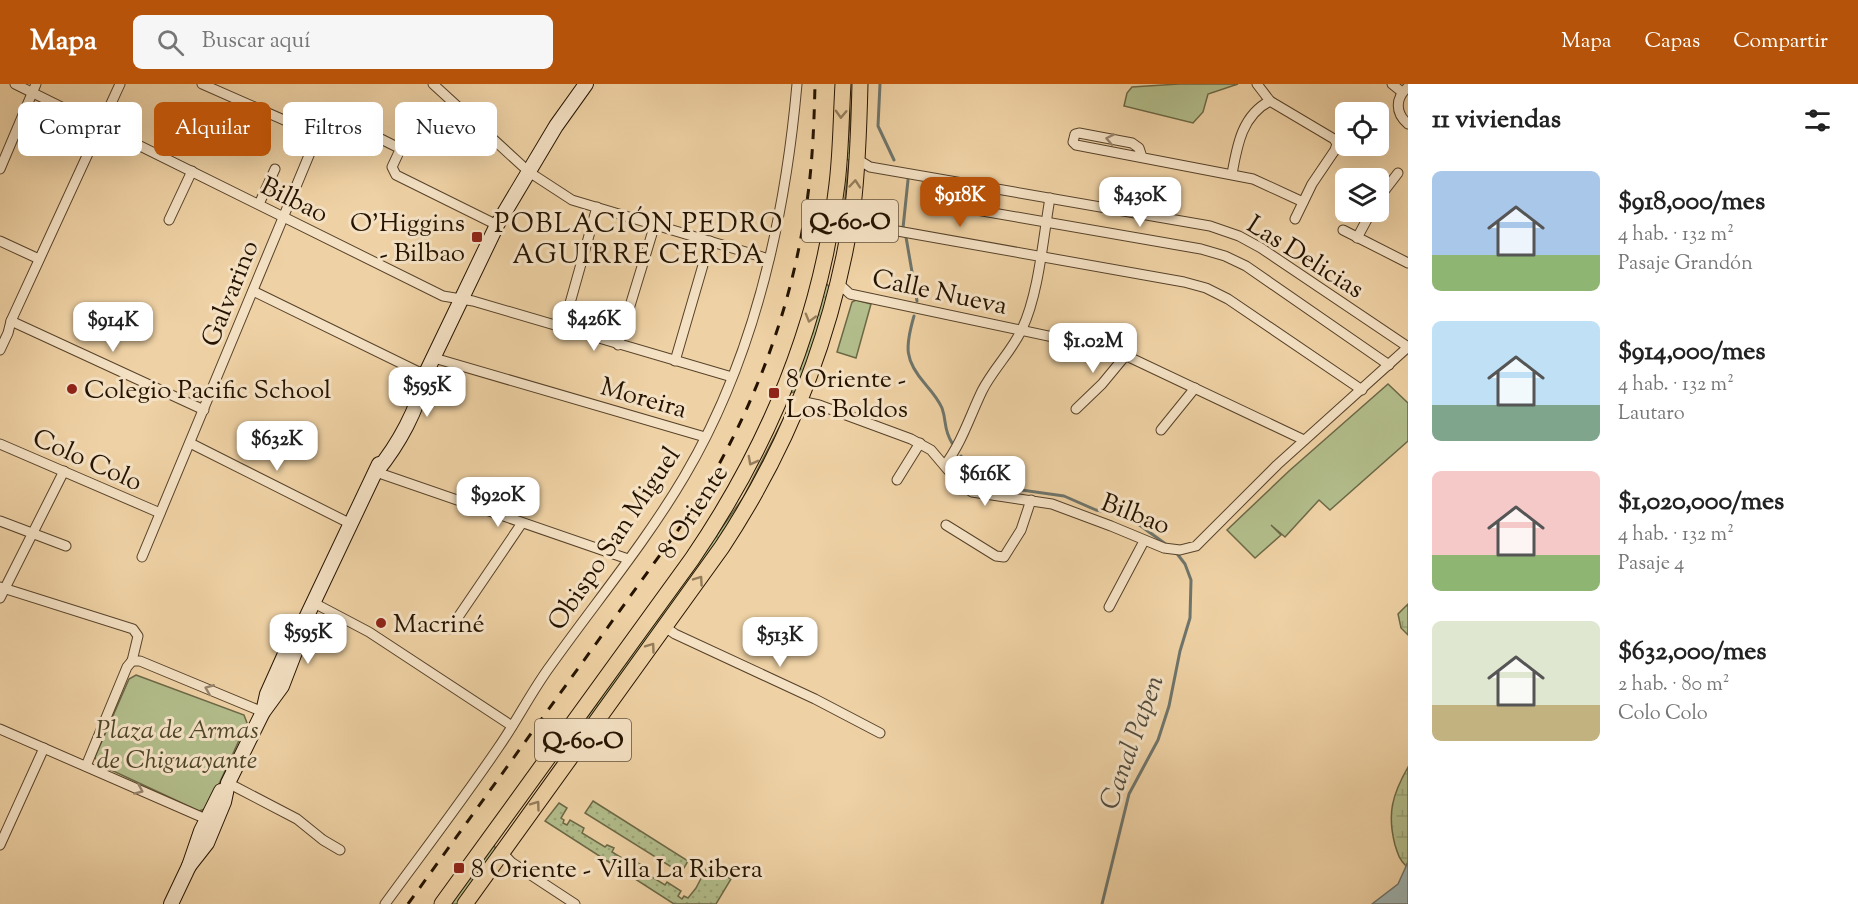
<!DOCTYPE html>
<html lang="es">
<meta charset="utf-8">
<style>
:root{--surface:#fff;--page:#f6f6f6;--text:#222;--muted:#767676;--accent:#b45309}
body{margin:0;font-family:"Sorts Mill Goudy",serif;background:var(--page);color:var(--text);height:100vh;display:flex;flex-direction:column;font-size:22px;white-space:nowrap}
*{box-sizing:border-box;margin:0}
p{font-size:20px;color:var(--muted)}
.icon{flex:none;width:33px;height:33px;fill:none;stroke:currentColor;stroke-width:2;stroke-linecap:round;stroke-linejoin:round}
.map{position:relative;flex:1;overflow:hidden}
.side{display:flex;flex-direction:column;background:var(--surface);width:450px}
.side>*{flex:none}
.banner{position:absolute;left:18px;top:18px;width:570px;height:54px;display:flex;gap:12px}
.buttons{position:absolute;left:1335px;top:18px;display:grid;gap:12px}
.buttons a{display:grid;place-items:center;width:54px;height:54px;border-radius:9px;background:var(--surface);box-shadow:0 6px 24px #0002;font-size:30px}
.price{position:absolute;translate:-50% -51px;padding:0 14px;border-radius:12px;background:#fff;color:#222;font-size:20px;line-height:39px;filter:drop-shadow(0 2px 3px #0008)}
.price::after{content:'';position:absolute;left:50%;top:36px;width:18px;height:14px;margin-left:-9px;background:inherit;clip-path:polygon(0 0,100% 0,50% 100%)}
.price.selected{background:var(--accent);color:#fff}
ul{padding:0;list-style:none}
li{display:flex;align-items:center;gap:18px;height:150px;padding:0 24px}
li span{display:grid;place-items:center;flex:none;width:168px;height:120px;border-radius:9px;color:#555}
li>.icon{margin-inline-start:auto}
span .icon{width:72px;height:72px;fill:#fffc;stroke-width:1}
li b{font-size:26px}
h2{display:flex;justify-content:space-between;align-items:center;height:72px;padding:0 24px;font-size:26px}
.tag{padding:0 21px;border-radius:9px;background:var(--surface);box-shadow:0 6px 24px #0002;font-size:21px;line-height:54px}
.tag.selected{background:var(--accent);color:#fff}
header{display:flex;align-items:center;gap:36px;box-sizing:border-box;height:84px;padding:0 30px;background:var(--accent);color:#fff}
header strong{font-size:28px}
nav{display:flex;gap:33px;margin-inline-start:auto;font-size:21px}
.search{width:420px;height:54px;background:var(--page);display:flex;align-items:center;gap:15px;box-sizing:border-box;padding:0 21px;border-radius:9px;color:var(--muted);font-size:22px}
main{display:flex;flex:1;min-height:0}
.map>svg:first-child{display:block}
.grass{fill:url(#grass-dots);stroke:#6c6846;stroke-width:1.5}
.wetland{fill:url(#wetland-marsh);stroke:#6c6846;stroke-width:1.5}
.park{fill:#b2bd8b;stroke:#6c6846;stroke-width:1.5}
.water{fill:#9fb4b2;stroke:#6e746b;stroke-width:1.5}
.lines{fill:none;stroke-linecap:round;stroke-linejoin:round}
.stream{stroke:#6e746b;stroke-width:3}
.minor-casing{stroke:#574229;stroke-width:11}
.secondary-casing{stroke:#251300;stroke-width:16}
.primary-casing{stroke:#251300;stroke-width:17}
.minor{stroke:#f4e1c4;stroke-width:9}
.secondary{stroke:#f4e1c4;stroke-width:14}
.primary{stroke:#eed1a4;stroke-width:15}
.rail{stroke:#251300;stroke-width:3;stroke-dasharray:10 10;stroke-linecap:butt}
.oneway{stroke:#947c5a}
.oneway2{stroke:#97846c}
.poi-dot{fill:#8f2418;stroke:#f4e1c4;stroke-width:2}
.labels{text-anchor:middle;stroke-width:6;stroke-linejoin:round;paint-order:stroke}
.shield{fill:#f4e1c4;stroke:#63513b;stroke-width:1.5}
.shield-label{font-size:24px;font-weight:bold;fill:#251300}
.street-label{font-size:26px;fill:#251300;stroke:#f4e1c4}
.poi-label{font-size:26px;fill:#251300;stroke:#f4e1c4;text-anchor:start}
.park-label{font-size:26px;font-style:italic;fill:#4f462a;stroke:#f4e1c4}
.neighbourhood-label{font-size:27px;letter-spacing:1.5px;fill:#251300;stroke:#f4e1c4}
.water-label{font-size:27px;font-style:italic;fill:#504b3e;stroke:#f4e1c4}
</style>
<header>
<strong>Mapa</strong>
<div class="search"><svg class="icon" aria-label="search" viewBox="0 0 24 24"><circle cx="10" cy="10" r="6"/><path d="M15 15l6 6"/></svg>Buscar aquí</div>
<nav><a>Mapa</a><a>Capas</a><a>Compartir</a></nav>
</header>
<main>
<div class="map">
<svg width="1408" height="820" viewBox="0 0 1408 820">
<defs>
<pattern id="grass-dots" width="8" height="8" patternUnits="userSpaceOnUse" patternTransform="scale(1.5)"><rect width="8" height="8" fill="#b2bd8b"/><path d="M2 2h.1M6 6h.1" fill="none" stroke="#99a276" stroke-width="1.8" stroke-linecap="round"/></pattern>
<pattern id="wetland-marsh" width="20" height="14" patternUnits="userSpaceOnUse" patternTransform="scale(1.5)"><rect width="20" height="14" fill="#b2bd8b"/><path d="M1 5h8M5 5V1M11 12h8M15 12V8" fill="none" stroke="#99a276"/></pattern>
</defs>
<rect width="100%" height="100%" fill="#eed1a4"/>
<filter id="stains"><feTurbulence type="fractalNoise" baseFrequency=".00333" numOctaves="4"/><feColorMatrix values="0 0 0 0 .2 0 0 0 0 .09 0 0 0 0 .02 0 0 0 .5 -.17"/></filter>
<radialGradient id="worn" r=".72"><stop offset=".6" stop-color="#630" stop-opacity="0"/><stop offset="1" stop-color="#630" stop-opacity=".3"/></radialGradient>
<g class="grass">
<polygon points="853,0 855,0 849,113 841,153 849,76 845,75 850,40"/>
<polygon points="826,199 831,205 798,307 790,309 807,265"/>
<polygon points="792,322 736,431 507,753 505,752 562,672 582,640 743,414 788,326"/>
<polygon points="593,717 688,777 681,789 585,729"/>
<polygon points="559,719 567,724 561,734 564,736 563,739 567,741 570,736 584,744 582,749 605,763 607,761 614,764 612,768 635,782 638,779 644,782 642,787 665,801 667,798 681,807 678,812 682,815 684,812 688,814 696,804 708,781 731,795 716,820 674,820 545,737"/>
<polygon points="494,760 496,767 458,820 449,820"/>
</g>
<g class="wetland">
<polygon points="1408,520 1408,551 1401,544 1398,530"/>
<path d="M1408,683V778L1406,782C1399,775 1398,770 1395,761C1387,730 1392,711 1408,683Z"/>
</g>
<g class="park">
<polygon points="1179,0 1238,0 1208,10 1203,28 1193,39 1124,22 1127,9 1132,3"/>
<polygon points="856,216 871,220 856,274 837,268 852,218"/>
<polygon points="1388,300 1408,319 1408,357 1330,426 1319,416 1285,453 1271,441 1281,451 1255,474 1227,446 1289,387"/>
<polygon points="136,591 244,631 247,639 208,724 199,727 98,680 95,673 129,595"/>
</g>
<polygon class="water" points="1408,778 1408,820 1372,820 1398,800"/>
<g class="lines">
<g class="stream">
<polyline points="880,0 878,42 894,76"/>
<polyline points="903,144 908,96"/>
<polyline points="906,153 917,217"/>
<path d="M914,232C905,263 904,276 926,301C932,308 938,315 942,324C947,338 943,344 952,359"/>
<polyline points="961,372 973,390 982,396 1008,404 1064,412 1096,426 1127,432 1167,461"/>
<polyline points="1102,820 1129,710 1158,656 1169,622 1180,567 1190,534 1191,496 1185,480 1175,467"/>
</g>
<g class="minor-casing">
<g id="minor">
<polyline points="15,0 443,212 473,217 732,293"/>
<polyline points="202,0 318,51"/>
<polyline points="433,0 529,88 572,116 769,175"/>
<polyline points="1257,0 1270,17 1334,55 1337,60 1335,66 1312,100 1295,135"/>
<polyline points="1392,0 1402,8"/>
<path d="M1408,3C1395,14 1395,29 1408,40"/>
<polyline points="1142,73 1139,64 1132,59 1079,49 1075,50 1073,58 1076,61 1253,95 1303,118"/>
<polyline points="0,85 36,0"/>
<path d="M1232,90C1237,62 1242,31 1270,17"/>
<polyline points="1378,115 1398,89"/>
<polyline points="936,119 1201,165 1225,172 1246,182 1389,281"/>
<polyline points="259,120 275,85"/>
<polyline points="169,136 192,87"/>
<polyline points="875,143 1184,198 1206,204 1228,215 1362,306"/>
<polyline points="1343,146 1408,179"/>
<polyline points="1357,154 1371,128"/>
<polyline points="0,157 39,175"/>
<polyline points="838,199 850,210 1114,266 1304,356"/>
<polyline points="253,207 425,291"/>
<polyline points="11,237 204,326"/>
<polyline points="563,244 597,123"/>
<polyline points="618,261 655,140"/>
<polyline points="0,266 8,249 11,237 120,0"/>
<polyline points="434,274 705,353"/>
<polyline points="675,277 710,157"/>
<polyline points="800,317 819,321 911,355 931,366 959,399 972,408 1052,420 1111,442 1164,464 1180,466 1196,462 1277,381 1408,263 1261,164 1239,152 1210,142 870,83 857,75"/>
<polyline points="1076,325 1102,300 1126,271"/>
<polyline points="1161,346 1195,304"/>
<polyline points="190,359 351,440"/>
<polyline points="0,360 160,429"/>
<path d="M945,381C962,358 970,332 982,307C993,285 1012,267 1022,245C1039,209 1043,154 1050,114"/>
<polyline points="376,388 628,475"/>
<polyline points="897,396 920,359"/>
<polyline points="0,437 66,462"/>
<polyline points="946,441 996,472 1004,473 1021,446 1031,416"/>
<polyline points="142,473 327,28 399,64 399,68 392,83 396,91 497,141"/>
<polyline points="0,503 133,545 138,552 132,577"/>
<polyline points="0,514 64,387"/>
<polyline points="314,519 369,548 512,642"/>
<polyline points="1109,523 1144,457"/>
<polyline points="665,543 675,550 815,615 880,649"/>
<polyline points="450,545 522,439"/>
<polyline points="132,577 140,577 263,628"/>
<polyline points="0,645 206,735"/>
<polyline points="86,682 127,583 132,577"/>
<polyline points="228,699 297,735 323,756 340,766"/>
<polyline points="0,761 44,664"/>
<polyline points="502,768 511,778 575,820"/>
<path d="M385,820C423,768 462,717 498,664C517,637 531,608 551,581C595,519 645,459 684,393C754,275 785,136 797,0"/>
</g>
</g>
<g class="secondary-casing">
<g id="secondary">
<path d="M376,388C399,360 418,325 425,291L497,141L556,42L586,0"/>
<polyline points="263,628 267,610 284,572 306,534 379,380"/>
<polyline points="189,782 207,759 224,718 228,699 263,628 282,602 297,563"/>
<polyline points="171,820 189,782 201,747 221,707"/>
</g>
</g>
<g class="primary-casing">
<g id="primary">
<path d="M442,820L692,475C769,362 821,237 837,100C841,67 841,33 843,0"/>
<path d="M465,820L722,463C790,360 835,244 853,122C858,82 859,41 860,0"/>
</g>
</g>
<use href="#minor" class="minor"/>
<use href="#secondary" class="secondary"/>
<use href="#primary" class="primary"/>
<path class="rail" d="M408,820L691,428C747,339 787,241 804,136C812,92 814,45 815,0"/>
</g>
<defs><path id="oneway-chevron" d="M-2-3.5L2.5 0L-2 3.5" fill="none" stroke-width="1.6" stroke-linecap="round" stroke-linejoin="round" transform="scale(1.5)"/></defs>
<g class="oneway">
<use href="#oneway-chevron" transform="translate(841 30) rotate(92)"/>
<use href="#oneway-chevron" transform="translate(855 100) rotate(-85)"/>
<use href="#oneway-chevron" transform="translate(810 234) rotate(106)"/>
<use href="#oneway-chevron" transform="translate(752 377) rotate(118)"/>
<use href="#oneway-chevron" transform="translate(699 496) rotate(-55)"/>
<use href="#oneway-chevron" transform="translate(651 563) rotate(-54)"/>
<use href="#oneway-chevron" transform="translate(536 721) rotate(-54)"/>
</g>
<g class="oneway2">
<use href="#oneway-chevron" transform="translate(1110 55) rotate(-169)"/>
<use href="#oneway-chevron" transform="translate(209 605) rotate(-158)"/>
<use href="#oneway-chevron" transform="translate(139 706) rotate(24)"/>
</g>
<g class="poi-dot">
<rect x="471" y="147" width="12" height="12" rx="3"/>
<circle cx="72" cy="305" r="6"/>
<rect x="768" y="303" width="12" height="12" rx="3"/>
<circle cx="381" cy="539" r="6"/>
<rect x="453" y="778" width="12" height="12" rx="3"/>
</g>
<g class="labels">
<g class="shield">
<rect x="802" y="116" width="96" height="42" rx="4.5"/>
<rect x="535" y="635" width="96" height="42" rx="4.5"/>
</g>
<g class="shield-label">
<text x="850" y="145">Q-60-O</text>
<text x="583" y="664">Q-60-O</text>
</g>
<g class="street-label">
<text transform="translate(295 115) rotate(26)" y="9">Bilbao</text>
<text transform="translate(1306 172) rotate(32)" y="9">Las Delicias</text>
<text transform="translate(940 207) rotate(12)" y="9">Calle Nueva</text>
<text transform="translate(229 209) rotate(-68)" y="9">Galvarino</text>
<text transform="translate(644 313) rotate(16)" y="9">Moreira</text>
<text transform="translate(88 375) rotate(24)" y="9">Colo Colo</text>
<text transform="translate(692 427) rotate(-57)" y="9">8 Oriente</text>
<text transform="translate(1136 429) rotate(21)" y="9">Bilbao</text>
<text transform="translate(613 454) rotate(-56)" y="9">Obispo San Miguel</text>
</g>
<g class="poi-label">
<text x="465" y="147" text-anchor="end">O'Higgins<tspan x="465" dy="30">- Bilbao</tspan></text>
<text x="786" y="303">8 Oriente -<tspan x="786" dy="30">Los Boldos</tspan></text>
<text x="84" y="314">Colegio Pacific School</text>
<text x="393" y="548">Macriné</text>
<text x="471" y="793">8 Oriente - Villa La Ribera</text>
</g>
<g class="park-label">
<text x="177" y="654">Plaza de Armas<tspan x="177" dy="30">de Chiguayante</tspan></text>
</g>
<g class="neighbourhood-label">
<text x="639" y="148">POBLACIÓN PEDRO<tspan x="639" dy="31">AGUIRRE CERDA</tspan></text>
</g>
<g class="water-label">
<text transform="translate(1131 658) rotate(-70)" y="9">Canal Papen</text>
</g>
</g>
<rect width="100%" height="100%" filter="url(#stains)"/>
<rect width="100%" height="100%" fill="url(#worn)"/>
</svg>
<div class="buttons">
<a><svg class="icon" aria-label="locate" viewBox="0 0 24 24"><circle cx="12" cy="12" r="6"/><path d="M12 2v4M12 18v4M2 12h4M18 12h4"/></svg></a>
<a><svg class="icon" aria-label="layers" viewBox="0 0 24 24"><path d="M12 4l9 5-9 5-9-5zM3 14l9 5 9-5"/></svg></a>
</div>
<b class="price selected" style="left:960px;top:144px">$918K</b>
<b class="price" style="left:1140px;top:144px">$430K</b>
<b class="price" style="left:594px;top:268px">$426K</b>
<b class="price" style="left:113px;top:269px">$914K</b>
<b class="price" style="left:1093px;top:290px">$1.02M</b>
<b class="price" style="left:427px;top:334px">$595K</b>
<b class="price" style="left:277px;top:388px">$632K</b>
<b class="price" style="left:985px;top:423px">$616K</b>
<b class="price" style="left:498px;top:444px">$920K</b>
<b class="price" style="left:308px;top:581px">$595K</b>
<b class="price" style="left:780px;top:584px">$513K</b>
<div class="banner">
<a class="tag">Comprar</a>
<a class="tag selected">Alquilar</a>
<a class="tag">Filtros</a>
<a class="tag">Nuevo</a>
</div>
</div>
<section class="side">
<h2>11 viviendas<svg class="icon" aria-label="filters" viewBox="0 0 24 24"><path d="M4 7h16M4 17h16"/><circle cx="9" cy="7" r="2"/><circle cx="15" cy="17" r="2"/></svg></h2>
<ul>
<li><span style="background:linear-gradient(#a9c7e8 70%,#8fb573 0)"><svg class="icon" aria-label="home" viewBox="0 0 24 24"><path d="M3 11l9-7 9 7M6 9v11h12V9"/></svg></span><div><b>$918,000/mes</b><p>4 hab. · 132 m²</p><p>Pasaje Grandón</p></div></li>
<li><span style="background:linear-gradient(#bfe0f5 70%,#7fa58c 0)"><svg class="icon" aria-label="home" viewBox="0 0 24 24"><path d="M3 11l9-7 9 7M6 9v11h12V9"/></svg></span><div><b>$914,000/mes</b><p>4 hab. · 132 m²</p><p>Lautaro</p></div></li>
<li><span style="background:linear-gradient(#f6c9c9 70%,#8fb573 0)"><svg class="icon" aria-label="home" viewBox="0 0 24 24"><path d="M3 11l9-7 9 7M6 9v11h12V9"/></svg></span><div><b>$1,020,000/mes</b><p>4 hab. · 132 m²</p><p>Pasaje 4</p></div></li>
<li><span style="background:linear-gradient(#dfe7d0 70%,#c2b280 0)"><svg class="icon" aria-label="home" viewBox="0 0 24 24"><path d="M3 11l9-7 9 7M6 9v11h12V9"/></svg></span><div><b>$632,000/mes</b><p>2 hab. · 80 m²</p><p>Colo Colo</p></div></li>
</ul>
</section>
</main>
